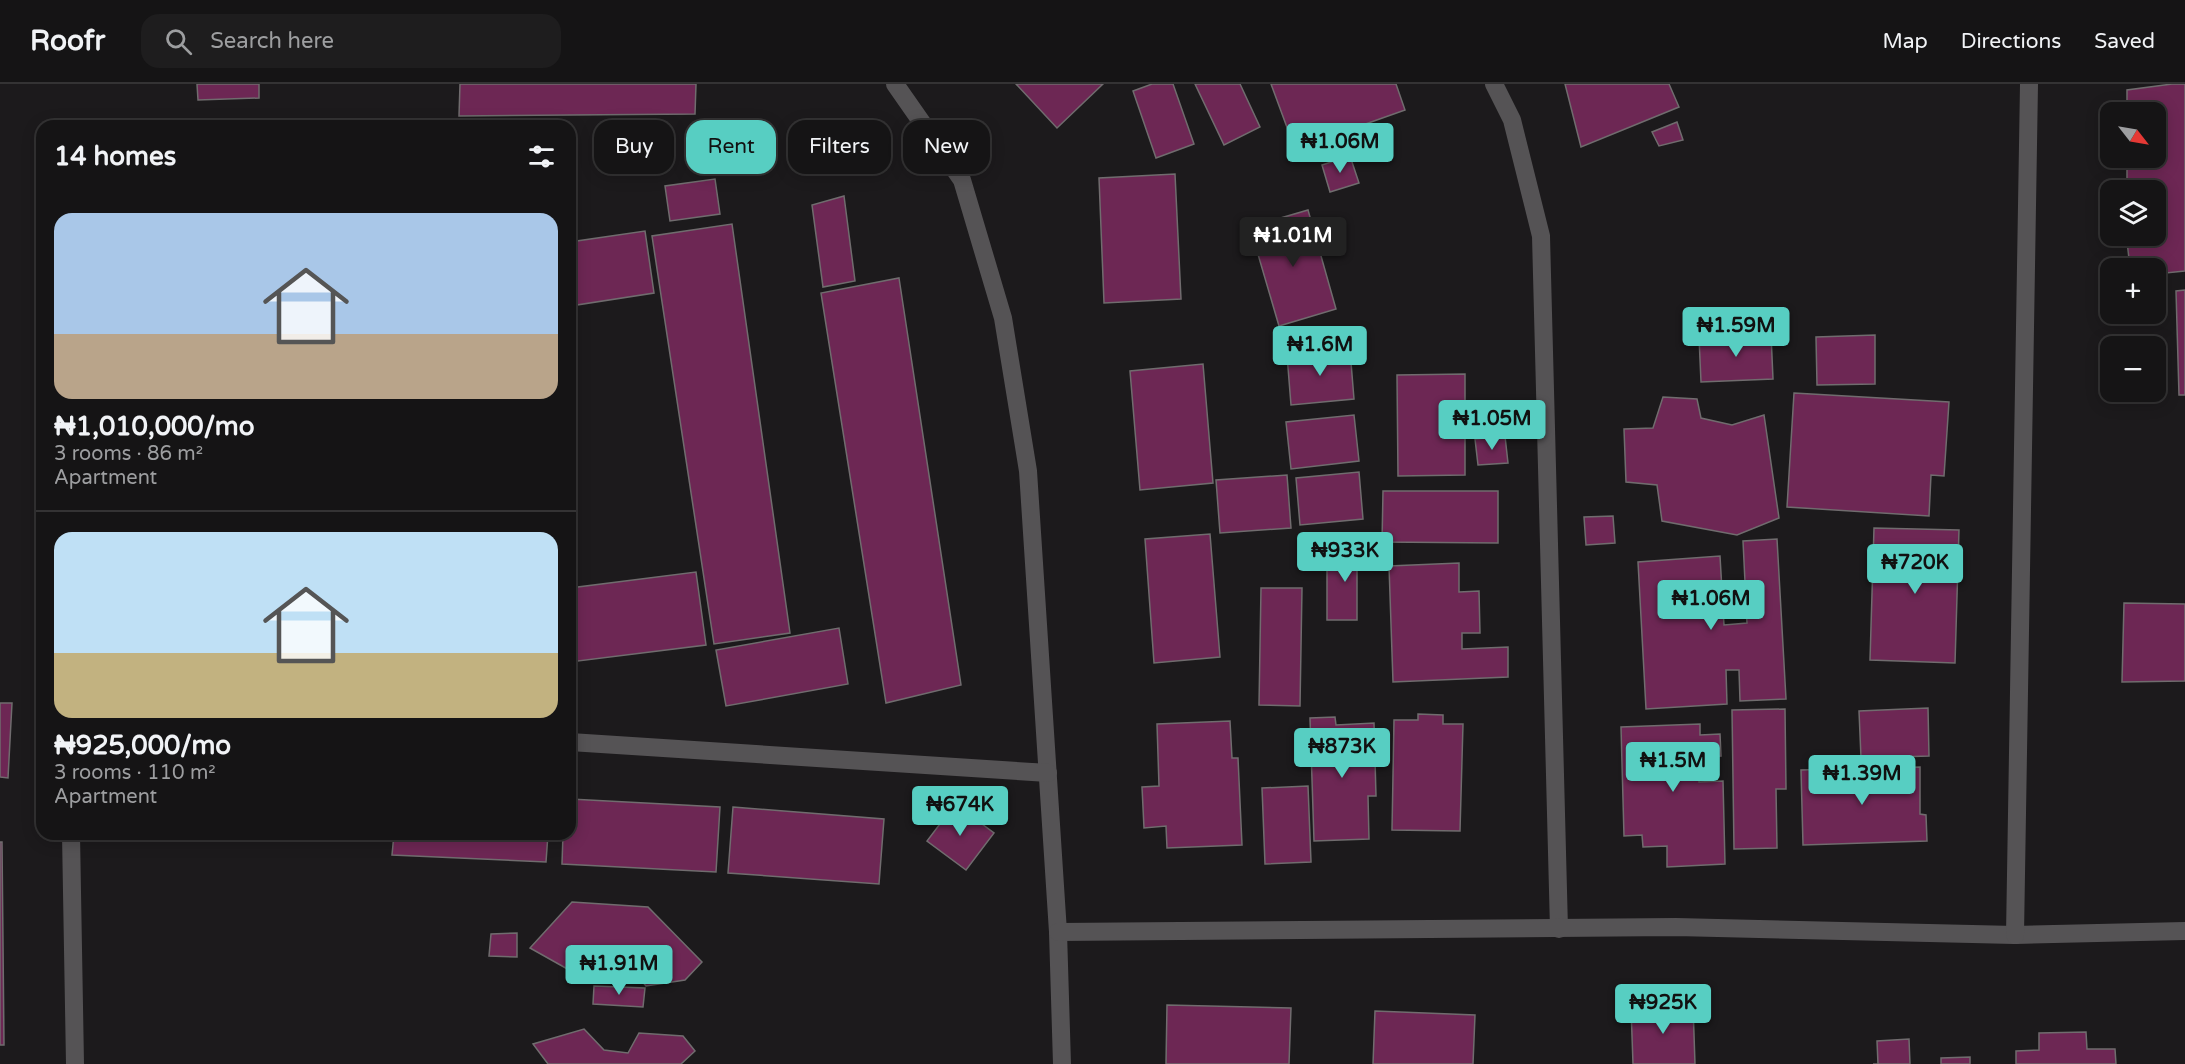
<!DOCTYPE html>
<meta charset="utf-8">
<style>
:root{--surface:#151415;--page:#1e1d1e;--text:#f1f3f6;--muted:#9d9ea0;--line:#343334;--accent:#57cec2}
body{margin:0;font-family:"Varela Round",sans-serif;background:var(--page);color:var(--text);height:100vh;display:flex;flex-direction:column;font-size:22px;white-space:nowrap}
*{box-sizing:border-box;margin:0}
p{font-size:20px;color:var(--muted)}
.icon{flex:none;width:33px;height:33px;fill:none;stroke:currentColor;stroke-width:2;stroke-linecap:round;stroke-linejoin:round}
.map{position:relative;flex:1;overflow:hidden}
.sheet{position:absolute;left:36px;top:36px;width:540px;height:720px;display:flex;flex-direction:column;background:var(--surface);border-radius:18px;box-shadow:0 3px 15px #0003,0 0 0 2px var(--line)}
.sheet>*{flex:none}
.hud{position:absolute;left:594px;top:36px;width:570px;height:54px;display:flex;gap:12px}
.needle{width:39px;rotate:121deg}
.fabs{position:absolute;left:2100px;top:18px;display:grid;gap:12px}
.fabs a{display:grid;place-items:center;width:66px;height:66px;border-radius:12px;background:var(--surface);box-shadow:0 3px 15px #0003,0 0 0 2px var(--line);font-size:30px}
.price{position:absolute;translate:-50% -51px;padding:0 14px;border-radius:6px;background:var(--accent);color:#111;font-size:20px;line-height:39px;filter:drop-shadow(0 2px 3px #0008)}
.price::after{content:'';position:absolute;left:50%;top:36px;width:18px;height:14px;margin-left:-9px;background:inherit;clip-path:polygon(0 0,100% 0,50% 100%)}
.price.selected{background:#222;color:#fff}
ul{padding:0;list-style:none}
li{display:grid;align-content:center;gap:12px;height:318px;padding:0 18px}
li+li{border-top:2px solid var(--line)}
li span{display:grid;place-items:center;height:186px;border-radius:18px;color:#555}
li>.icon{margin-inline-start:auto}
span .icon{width:108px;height:108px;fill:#fffc;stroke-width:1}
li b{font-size:26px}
h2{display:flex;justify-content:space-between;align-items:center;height:72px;padding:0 18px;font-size:26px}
.chip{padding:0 21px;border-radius:18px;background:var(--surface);box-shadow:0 3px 15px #0003,0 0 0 2px var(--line);font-size:21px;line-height:54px}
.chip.selected{background:var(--accent);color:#111}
header{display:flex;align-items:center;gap:36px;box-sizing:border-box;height:84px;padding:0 30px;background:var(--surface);border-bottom:2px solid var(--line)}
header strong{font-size:28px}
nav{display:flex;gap:33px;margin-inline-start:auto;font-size:21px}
.search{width:420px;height:54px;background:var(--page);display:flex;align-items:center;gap:15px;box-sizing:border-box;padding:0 21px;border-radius:18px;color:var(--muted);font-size:22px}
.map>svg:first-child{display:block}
.building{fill:#6d2754;stroke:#706c6e;stroke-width:1.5}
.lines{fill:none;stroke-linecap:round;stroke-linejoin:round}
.minor{stroke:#555355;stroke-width:18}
</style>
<header>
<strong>Roofr</strong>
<div class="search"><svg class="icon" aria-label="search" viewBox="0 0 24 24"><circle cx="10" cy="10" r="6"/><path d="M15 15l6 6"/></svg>Search here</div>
<nav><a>Map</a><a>Directions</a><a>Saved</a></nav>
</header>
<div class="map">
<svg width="2185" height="980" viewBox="0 0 2185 980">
<rect width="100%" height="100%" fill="#1c1a1c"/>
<g class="building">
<polygon points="197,0 259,0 259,14 198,16"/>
<polygon points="460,0 696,0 695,30 459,32"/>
<polygon points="1016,0 1103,0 1057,44"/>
<polygon points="1152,0 1173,0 1194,60 1156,74 1133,7"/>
<polygon points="1195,0 1240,0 1260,43 1224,61"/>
<polygon points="1271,0 1396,0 1405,26 1295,65"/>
<polygon points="1565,0 1669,0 1679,23 1581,63"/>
<polygon points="2172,0 2185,0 2185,187 2156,190 2156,184 2130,184 2127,157 2127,152 2156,152 2156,106 2127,106 2127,74 2156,74 2156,28 2127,28 2127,6"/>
<polygon points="1677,38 1683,56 1659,62 1652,48"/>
<polygon points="1350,72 1359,99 1330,108 1322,81"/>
<polygon points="1175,90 1181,215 1104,219 1099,94"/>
<polygon points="715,95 720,130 670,137 665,102"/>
<polygon points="844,112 855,197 823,203 812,121"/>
<polygon points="1308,126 1336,225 1279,242 1250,143"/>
<polygon points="732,140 790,549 714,560 652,152"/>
<polygon points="645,147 654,209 570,222 570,158"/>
<polygon points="899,194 961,601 886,619 821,209"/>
<polygon points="2185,206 2185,311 2179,311 2176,207"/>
<polygon points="1771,250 1773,295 1701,298 1699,253"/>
<polygon points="1875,251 1875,300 1817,301 1816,253"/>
<polygon points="1350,266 1354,315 1291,321 1287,271"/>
<polygon points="1203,280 1213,399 1140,406 1130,287"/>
<polygon points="1465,290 1465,391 1398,392 1397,291"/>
<polygon points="1794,309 1949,318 1944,392 1931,391 1929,432 1787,423"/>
<polygon points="1663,313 1697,315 1701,334 1732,341 1764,331 1779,434 1737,451 1662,437 1657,401 1626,398 1624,345 1653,344"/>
<polygon points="1354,331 1359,377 1291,385 1286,338"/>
<polygon points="1505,352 1508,379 1478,381 1475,355"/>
<polygon points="1359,388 1363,435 1300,441 1296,394"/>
<polygon points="1287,391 1291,444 1220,449 1216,396"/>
<polygon points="1383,407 1498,407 1498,459 1382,458"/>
<polygon points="1613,432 1615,459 1586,461 1584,433"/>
<polygon points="1874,444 1959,446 1955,579 1870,576"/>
<polygon points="1210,450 1220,573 1154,579 1145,455"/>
<polygon points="1777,455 1786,615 1740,617 1739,586 1726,586 1727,620 1646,625 1638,478 1720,472 1724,541 1747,539 1743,457"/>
<polygon points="1358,463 1374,463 1374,482 1357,482 1357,536 1327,536 1327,470 1356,470"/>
<polygon points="1459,479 1459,508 1479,507 1480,549 1462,549 1462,565 1508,563 1508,593 1393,598 1389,482"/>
<polygon points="696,488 706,561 570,578 570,504"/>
<polygon points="1261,504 1302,504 1300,622 1259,621"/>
<polygon points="2124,519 2185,520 2185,597 2122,598"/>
<polygon points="839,544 848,600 726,622 716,566"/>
<polygon points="0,619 12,619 8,694 0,693"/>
<polygon points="1928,624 1929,672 1861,674 1859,627"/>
<polygon points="1785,625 1786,705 1776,705 1777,764 1734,765 1732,626"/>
<polygon points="1418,630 1443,631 1443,640 1463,640 1460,747 1392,746 1394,636 1418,636"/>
<polygon points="1335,633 1336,641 1374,639 1376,712 1368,712 1369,755 1314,757 1310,634"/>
<polygon points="1230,637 1232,674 1238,674 1242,761 1167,764 1166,742 1144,744 1142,703 1159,702 1157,640"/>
<polygon points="1700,640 1700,651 1720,650 1721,672 1699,673 1699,698 1723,697 1725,780 1667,783 1667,762 1643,763 1642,751 1624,752 1621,643"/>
<polygon points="1920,683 1920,730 1926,731 1927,757 1803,761 1801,686"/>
<polygon points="1308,702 1311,778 1265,780 1262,704"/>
<polygon points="570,715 720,723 716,788 562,780 563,750 570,750"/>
<polygon points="955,720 994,749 966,786 927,757"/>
<polygon points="733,723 884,735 879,800 728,789"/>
<polygon points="269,750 315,750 315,751 269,752"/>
<polygon points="324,750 371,750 370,757 324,754"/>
<polygon points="394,750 548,750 546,778 392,771"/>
<polygon points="0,758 2,758 4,961 0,961"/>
<polygon points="572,818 648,823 702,878 685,896 646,902 625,877 604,881 587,896 530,864"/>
<polygon points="517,849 517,873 489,872 491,850"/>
<polygon points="594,902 645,904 643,923 593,920"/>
<polygon points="1167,921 1291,924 1289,980 1166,980"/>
<polygon points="1693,921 1695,980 1633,980 1631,923"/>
<polygon points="1375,927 1475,931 1473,980 1373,980"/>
<polygon points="584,945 604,966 628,969 639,949 683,952 695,967 681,980 548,980 533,960"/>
<polygon points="2086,948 2087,965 2115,965 2116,980 2016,980 2016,967 2039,966 2039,949"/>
<polygon points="1909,955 1910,980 1873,980 1878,980 1877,957"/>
<polygon points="1970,973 1970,980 1941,980 1941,974"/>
</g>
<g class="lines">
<g class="minor">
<polyline points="895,0 962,96 1003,234 1028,387 1058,848 1062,980"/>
<polyline points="1494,0 1512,36 1541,152 1559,845"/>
<polyline points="570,658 1048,689"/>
<polyline points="71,750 75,980"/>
<polyline points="1058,848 1676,843 2015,851 2185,847"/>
<polyline points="2015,851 2029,0"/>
</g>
</g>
</svg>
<div class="fabs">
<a><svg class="needle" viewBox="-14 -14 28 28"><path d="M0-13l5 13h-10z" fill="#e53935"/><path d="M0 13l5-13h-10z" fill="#9d9ea0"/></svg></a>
<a><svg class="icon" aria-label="layers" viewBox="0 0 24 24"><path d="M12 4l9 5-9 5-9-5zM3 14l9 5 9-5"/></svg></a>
<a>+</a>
<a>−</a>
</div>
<b class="price" style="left:1340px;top:90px">₦1.06M</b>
<b class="price selected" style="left:1293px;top:184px">₦1.01M</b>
<b class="price" style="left:1736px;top:274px">₦1.59M</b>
<b class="price" style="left:1320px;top:293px">₦1.6M</b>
<b class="price" style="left:1492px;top:367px">₦1.05M</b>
<b class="price" style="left:1345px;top:499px">₦933K</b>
<b class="price" style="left:1915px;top:511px">₦720K</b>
<b class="price" style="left:1711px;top:547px">₦1.06M</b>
<b class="price" style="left:1342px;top:695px">₦873K</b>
<b class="price" style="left:1673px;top:709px">₦1.5M</b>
<b class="price" style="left:1862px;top:722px">₦1.39M</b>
<b class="price" style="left:960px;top:753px">₦674K</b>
<b class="price" style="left:619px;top:912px">₦1.91M</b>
<b class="price" style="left:1663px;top:951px">₦925K</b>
<div class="hud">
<a class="chip">Buy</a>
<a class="chip selected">Rent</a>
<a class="chip">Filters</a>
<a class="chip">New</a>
</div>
<section class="sheet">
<h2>14 homes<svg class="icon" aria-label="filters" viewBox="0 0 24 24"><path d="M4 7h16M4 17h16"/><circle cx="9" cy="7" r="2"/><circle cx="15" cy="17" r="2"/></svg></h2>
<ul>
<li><span style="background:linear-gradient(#a9c7e8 65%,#b9a48a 0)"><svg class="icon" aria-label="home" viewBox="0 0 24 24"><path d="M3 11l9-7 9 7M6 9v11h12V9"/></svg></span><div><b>₦1,010,000/mo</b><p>3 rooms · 86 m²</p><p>Apartment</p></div></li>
<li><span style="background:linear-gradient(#bfe0f5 65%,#c2b280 0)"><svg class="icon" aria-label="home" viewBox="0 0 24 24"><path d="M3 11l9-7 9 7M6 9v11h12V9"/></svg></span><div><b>₦925,000/mo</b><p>3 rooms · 110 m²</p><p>Apartment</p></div></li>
</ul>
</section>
</div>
